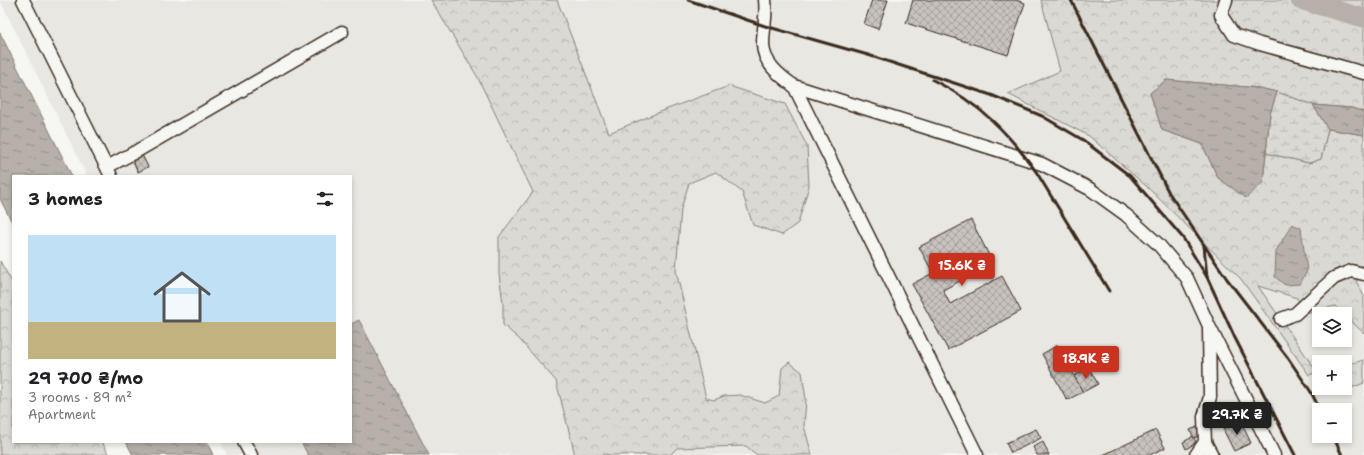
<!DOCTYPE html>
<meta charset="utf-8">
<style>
:root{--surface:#fff;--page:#f6f6f6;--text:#202124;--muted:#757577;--line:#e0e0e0;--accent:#c8321e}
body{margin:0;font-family:"Shantell Sans",sans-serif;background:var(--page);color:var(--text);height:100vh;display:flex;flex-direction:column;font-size:15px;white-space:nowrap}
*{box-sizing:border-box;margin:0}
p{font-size:13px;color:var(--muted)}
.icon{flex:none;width:22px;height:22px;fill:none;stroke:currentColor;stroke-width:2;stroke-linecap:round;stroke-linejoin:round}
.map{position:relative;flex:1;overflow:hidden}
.sheet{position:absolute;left:12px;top:175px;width:340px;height:268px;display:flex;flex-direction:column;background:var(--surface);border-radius:0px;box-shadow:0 2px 6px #0003}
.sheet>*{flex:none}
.fabs{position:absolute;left:1312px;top:307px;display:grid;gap:8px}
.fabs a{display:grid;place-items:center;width:40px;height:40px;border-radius:0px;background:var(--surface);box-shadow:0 2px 6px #0003;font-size:20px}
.price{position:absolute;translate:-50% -34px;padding:0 9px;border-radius:4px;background:var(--accent);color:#fff;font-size:13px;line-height:26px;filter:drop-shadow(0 1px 2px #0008)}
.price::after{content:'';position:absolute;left:50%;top:24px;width:12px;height:9px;margin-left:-6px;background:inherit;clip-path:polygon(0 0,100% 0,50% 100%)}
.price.selected{background:#222;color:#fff}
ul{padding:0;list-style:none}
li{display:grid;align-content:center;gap:8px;height:212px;padding:0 16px}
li+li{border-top:1px solid var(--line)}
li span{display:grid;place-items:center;height:124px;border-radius:0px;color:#555}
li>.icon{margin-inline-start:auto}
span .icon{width:72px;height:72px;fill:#fffc;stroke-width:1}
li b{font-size:17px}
h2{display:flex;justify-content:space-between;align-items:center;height:48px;padding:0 16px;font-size:17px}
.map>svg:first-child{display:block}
.built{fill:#e8e7e2;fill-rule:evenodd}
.forest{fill:url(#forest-crowns);stroke:#8a8278}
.wetland{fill:url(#wetland-marsh);stroke:#8a8278}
.water{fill:url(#water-ripples);stroke:#857a71}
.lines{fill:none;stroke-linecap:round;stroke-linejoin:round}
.river{stroke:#b6b0a9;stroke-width:19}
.building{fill:url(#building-cross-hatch);stroke:#3b2a1e}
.minor-casing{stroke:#3b2a1e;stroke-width:15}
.minor{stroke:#f6f6f2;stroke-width:12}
.rail{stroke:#3b2a1e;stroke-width:3}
</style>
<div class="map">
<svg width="1364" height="455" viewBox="0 0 1364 455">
<defs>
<pattern id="forest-crowns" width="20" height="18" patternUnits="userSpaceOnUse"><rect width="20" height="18" fill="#dad9d3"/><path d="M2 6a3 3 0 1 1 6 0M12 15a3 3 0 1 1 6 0" fill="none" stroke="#bcbab5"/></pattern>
<pattern id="wetland-marsh" width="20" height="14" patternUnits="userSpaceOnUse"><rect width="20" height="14" fill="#dad9d3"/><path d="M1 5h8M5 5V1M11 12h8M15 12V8" fill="none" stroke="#bcbab5"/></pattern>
<pattern id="water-ripples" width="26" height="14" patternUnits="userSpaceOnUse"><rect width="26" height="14" fill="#b6b0a9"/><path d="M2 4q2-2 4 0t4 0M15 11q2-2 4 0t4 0" fill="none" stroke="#958f89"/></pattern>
<pattern id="building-cross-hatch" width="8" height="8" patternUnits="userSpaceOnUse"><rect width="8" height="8" fill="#c8c3be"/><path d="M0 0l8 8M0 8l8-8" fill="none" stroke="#a49f9a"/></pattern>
</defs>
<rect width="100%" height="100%" fill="#f6f6f2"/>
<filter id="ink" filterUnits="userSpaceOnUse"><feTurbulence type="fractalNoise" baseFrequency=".025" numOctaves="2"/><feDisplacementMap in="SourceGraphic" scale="8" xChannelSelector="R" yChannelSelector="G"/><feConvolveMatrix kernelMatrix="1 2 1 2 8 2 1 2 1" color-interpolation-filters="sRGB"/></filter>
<g filter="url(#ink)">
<path class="built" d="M0,0H1364V455H227L221,442H351V176H87ZM1319,314H1345V340H1319ZM1319,362H1345V388H1319ZM1319,410H1345V436H1319Z"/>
<g class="forest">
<polygon points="431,0 557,0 609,133 662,111 729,86 785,104 807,146 809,186 798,223 782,235 753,225 742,192 716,172 689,183 681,209 676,271 706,398 714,400 724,396 740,395 765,403 779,396 782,368 789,362 802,372 806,400 804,426 812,455 757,455 746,446 677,448 670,455 575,455 556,381 519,339 503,325 503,303 499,274 499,237 533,192 477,76"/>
<polygon points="1041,0 1364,0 1364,112 1352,108 1313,105 1277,92 1259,88 1166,80 1150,93 1162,130 1202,144 1218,178 1263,182 1266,153 1309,163 1321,159 1328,129 1364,135 1364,277 1356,281 1364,296 1364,333 1345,316 1345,314 1343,314 1335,306 1306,313 1297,298 1258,286 1317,372 1309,375 1241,279 1146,186 1089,136 1008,94 1060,71"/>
<polygon points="0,261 13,284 13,442 102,442 109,455 0,455"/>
<polygon points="1364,360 1364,383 1346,390 1345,365"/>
</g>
<polygon class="wetland" points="1277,92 1313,105 1328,129 1321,159 1309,163 1266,153 1270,114"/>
<g class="water">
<polygon points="0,33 72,176 13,176 13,224 0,199"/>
<polygon points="1166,80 1259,88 1277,92 1270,114 1263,182 1246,198 1218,178 1202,144 1162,130 1150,93"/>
<polygon points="1313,105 1352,108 1364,112 1364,135 1328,129"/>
<polygon points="1292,224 1301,228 1307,271 1300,284 1285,285 1275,277 1276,251"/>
<polygon points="359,320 429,455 308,455 301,442 351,442 351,324"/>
<polygon points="126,442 207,442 213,455 133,455"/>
</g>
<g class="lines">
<polyline class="river" points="1300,0 1364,18"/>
</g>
<g class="building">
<polygon points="872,0 888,0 878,29 864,24"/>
<polygon points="913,0 1016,0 1025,3 1008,55 906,23"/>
<polygon points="141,153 148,167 138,172 131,157"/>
<polygon points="971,220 993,263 943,290 950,304 1002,276 1021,311 948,350 912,284 933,273 919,247"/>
<polygon points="1058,345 1083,392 1067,400 1042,354"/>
<polygon points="1089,368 1098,384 1083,392 1074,376"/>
<polygon points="1240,420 1251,443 1234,451 1223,429"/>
<polygon points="1197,427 1201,435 1194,438 1190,430"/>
<polygon points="1036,429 1041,438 1011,453 1006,443"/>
<polygon points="1156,430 1165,448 1149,455 1103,455"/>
<polygon points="1193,436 1196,442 1194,443 1194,444 1186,449 1183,442 1191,438 1191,437"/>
<polygon points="1043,442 1049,455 1037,455 1033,447"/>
</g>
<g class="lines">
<g class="minor-casing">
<g id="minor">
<polyline points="23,0 111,176"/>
<path d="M765,0C767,15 763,29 763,44C763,63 780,76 794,86L1042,164L1090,189L1126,215L1158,244L1187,278L1209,326L1274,455"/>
<polyline points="1226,0 1221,15 1234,35 1260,44 1364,73"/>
<polyline points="794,86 977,455"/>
<polyline points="107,167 137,151 342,32"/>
<polyline points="1281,319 1295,314 1334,278 1351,271 1364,274"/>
<polyline points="244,442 251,455"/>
<polyline points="1205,442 1212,455"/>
<polyline points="1196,455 1205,442 1204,417 1210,397 1209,329"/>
</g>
</g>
<use href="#minor" class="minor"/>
<g class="rail">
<polyline points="688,0 765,26 868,55 991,95 1042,116 1083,140 1130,176 1183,238 1207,277"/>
<polyline points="1071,0 1169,193 1227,279 1288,358 1311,392 1320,410"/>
<path d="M933,80C979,103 1008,132 1037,173L1109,291"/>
<polyline points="1204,246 1207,277 1235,338 1295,455"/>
<polyline points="1333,436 1342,455"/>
</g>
</g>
</g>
</svg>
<div class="fabs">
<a><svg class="icon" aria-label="layers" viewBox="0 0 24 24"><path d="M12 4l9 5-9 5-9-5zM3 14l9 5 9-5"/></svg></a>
<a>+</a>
<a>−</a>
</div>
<b class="price" style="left:962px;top:287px">15.6K ₴</b>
<b class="price" style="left:1086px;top:380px">18.9K ₴</b>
<b class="price selected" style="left:1237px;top:436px">29.7K ₴</b>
<section class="sheet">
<h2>3 homes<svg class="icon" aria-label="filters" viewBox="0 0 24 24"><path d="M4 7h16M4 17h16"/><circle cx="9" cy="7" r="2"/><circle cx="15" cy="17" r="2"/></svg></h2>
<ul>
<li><span style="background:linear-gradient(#bfe0f5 70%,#c2b280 0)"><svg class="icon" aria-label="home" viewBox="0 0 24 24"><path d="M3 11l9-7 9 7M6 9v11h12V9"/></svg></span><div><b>29 700 ₴/mo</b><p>3 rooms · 89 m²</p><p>Apartment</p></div></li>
</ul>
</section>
</div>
